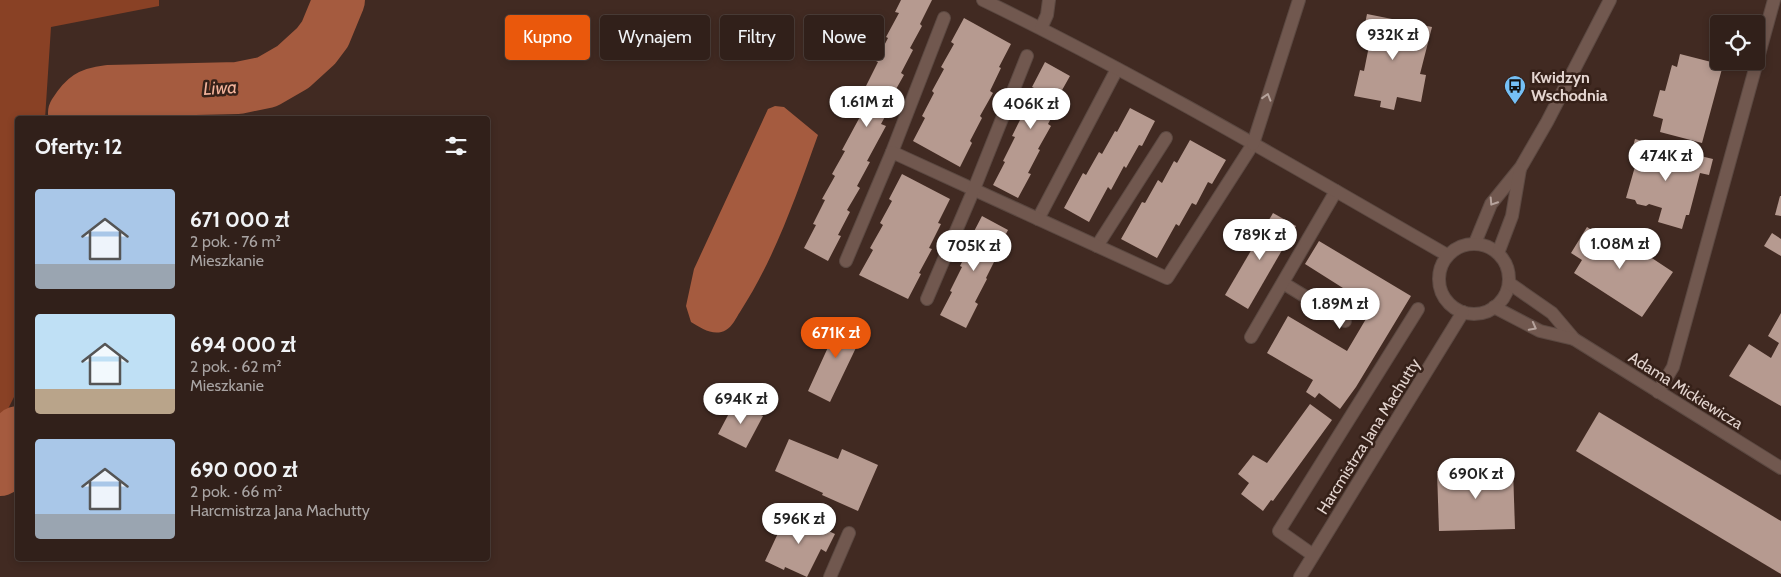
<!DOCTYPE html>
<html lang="pl">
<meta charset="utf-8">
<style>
:root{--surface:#31201a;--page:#3d2d27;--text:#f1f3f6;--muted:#a8a3a2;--line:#4c3e39;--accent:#ea580c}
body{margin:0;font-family:Cabin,sans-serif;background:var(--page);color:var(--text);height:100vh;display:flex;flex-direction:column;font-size:19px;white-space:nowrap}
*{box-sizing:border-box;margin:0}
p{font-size:16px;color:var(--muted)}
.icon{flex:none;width:28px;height:28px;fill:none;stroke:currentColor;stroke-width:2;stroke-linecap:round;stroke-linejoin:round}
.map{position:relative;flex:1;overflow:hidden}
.drawer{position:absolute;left:15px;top:116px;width:475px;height:445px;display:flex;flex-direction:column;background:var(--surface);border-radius:5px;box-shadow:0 2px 8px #0003,0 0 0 1px var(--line)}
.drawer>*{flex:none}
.guide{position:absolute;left:505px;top:15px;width:475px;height:45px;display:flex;gap:10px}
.tools{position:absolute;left:1710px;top:15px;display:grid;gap:10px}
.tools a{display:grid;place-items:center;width:55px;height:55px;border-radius:5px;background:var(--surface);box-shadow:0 2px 8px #0003,0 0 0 1px var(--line);font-size:25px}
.price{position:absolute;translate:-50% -42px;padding:0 11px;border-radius:18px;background:#fff;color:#222;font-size:16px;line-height:32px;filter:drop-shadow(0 1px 2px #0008)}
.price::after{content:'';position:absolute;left:50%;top:30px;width:15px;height:11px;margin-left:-8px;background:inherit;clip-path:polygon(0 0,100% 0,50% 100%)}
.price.on{background:var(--accent);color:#fff}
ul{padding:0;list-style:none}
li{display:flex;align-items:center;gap:15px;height:125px;padding:0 20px}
li span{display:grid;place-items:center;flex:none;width:140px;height:100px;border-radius:5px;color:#555}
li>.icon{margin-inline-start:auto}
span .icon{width:60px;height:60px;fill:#fffc;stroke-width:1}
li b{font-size:21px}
h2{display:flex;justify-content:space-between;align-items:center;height:60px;padding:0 20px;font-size:21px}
.pill{padding:0 18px;border-radius:5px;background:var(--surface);box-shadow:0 2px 8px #0003,0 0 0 1px var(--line);font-size:18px;line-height:45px}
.pill.on{background:var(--accent);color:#fff}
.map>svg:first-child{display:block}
.forest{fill:#894125}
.water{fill:#a55b3f}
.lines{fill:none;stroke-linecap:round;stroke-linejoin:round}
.river{stroke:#a55b3f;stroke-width:52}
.building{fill:#b69a90}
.lane-casing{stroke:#5c4942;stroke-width:14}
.street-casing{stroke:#5c4942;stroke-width:14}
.lane{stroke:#71584f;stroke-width:12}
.street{stroke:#71584f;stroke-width:12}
.oneway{stroke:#b6a39c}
.labels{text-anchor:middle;stroke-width:5;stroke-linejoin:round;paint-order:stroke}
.poi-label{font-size:16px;font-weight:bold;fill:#e4d5d0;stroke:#362119;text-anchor:start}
.street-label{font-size:16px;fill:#e4d5d0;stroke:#362119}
.water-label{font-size:18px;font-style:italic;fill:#f4b49c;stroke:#362119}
</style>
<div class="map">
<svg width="1781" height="577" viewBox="0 0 1781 577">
<rect width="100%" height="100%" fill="#412a22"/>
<polygon class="forest" points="0,0 159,0 159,6 51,27 45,119 18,119 17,391 0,425"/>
<path class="water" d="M775,106L784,107L818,135C796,196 775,258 740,312C736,318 732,327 726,330C714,337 701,328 691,322L686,306L694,269L768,109Z"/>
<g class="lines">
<g class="river">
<path d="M75,119L74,113C84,97 90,93 108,91L238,88L267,82L293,67L316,46L325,34L339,0"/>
<polyline points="0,470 18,432"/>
</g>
</g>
<g class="building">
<polygon points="901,0 932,0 920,24 922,26 910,48 913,50 901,73 904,75 891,98 894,100 881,124 886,126 867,161 870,162 857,186 860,188 847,210 850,212 838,235 841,236 828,261 804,248 816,225 813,224 825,200 822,199 835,176 832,174 845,151 842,150 862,113 857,111 870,88 866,86 878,62 876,61 888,38 886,37 899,13 895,12"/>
<polygon points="1367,14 1432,27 1420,74 1426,75 1421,102 1397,97 1394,110 1380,107 1381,101 1354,96 1360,70 1364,71 1369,46 1361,44"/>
<polygon points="964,18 1011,44 999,67 1001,68 990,91 993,93 980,116 982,118 970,141 972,143 960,167 913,141 925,118 922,116 934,93 932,91 944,69 941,67 954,44 951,42"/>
<polygon points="1680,54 1723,65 1702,143 1660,132 1663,119 1653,116 1660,90 1665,91 1672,65 1677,67"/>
<polygon points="1045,62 1070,76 1057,99 1060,101 1048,124 1051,126 1038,149 1040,150 1028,173 1031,174 1018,198 993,185 1005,162 1003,161 1015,137 1012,136 1024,112 1022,112 1034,88 1032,87"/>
<polygon points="1130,108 1155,121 1142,146 1139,145 1126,168 1124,166 1111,190 1108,187 1089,222 1064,208 1083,173 1086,175 1099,152 1102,154 1115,131 1117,132"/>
<polygon points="1635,139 1649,143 1652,149 1686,157 1692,154 1713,159 1709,175 1700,173 1689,215 1686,215 1682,229 1658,222 1662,208 1649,204 1646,206 1637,204 1635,200 1626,198 1638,156 1631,154"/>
<polygon points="1190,140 1226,160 1212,184 1208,182 1196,205 1192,203 1179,226 1176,224 1157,258 1121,239 1142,202 1145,203 1158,180 1162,183 1174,161 1177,163"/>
<polygon points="902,174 950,199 938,223 941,224 929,248 932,249 919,273 921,274 908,299 859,275 873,250 870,248 883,225 880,223 892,201 889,199"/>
<polygon points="1780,196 1781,196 1781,216 1775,215"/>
<polygon points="1273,213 1296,226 1248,309 1225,295"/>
<polygon points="982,216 1008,230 996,253 998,254 986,278 987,279 975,302 978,304 966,328 940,315 952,292 950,291 962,267 960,266 972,242 969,241"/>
<polygon points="1587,227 1606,239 1611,231 1673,272 1642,317 1574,273 1582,260 1571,253"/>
<polygon points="1772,233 1781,239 1781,256 1764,246"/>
<polygon points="1319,241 1411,296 1356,387 1340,409 1319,393 1315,398 1306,392 1313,380 1267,353 1288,316 1347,351 1373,307 1305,264"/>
<polygon points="1781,313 1781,406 1729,376 1749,344 1771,358 1779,343 1768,336"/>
<polygon points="836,317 864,331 830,402 808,391 835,332 830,330"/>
<polygon points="735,402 763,416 746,448 718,434"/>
<polygon points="1310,404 1332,420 1273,501 1271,500 1263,511 1241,494 1249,483 1238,474 1253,455 1267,463"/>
<polygon points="1599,412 1781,521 1781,574 1576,451"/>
<polygon points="789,439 838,459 842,449 878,465 858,511 822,495 823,493 775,471"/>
<polygon points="1513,469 1515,529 1439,531 1437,471"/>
<polygon points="788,512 835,534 826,552 821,549 807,577 785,567 784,570 765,561"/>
</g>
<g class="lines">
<g class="lane-casing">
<g id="lane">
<polyline points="892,152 944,18"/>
<polyline points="1038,219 1117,69"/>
<polyline points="1097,246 1166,138"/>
<polyline points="846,261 892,152 1167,278 1253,144"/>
<polyline points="1283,283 1345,321"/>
<polyline points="927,299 974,189 1027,56"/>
<polyline points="1251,337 1336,191"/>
<polyline points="1658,392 1673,367 1774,0"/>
<polyline points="1313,555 1279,531 1418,309"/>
<polyline points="830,577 849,533"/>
</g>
</g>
<g class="street-casing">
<g id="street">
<path d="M983,0C1142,77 1294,167 1447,255"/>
<polyline points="1041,28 1047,15 1049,0"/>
<polyline points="1253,144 1299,0"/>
<polyline points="1475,243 1491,204 1521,167 1547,122 1610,0"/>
<circle cx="1474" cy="279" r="35"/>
<polyline points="1498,253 1512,216 1520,169"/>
<polyline points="1509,283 1552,313 1574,339 1781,468"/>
<polyline points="1494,307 1540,331 1574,339"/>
<polyline points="1300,577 1463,312"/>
</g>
</g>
<use href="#lane" class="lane"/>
<use href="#street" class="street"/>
</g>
<defs><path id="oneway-chevron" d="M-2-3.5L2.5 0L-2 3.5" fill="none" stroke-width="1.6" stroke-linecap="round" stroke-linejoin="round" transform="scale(1.25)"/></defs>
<g class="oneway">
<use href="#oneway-chevron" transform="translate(1267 97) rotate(-73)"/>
<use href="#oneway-chevron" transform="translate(1493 202) rotate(123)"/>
<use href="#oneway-chevron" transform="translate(1533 327) rotate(28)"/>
</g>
<defs>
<g id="bus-pin" transform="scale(1.125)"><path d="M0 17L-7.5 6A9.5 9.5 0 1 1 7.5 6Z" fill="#75c0f6" stroke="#362119"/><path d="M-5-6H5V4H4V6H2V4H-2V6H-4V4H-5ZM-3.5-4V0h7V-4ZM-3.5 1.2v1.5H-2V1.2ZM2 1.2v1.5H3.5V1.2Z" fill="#111"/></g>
</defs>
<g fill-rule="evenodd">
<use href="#bus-pin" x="1515" y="86"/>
</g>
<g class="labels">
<g class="poi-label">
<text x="1531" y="83">Kwidzyn<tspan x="1531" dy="18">Wschodnia</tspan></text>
</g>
<g class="street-label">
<text transform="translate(1686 390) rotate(32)" y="6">Adama Mickiewicza</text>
<text transform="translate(1368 436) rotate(-58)" y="6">Harcmistrza Jana Machutty</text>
</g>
<g class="water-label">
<text transform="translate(220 88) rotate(-3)" y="6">Liwa</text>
</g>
</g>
</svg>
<div class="tools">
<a><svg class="icon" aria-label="locate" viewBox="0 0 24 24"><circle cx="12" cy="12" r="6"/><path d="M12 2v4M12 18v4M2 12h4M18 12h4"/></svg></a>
</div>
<b class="price" style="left:1393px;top:61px">932K zł</b>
<b class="price" style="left:867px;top:128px">1.61M zł</b>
<b class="price" style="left:1031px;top:130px">406K zł</b>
<b class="price" style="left:1666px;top:182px">474K zł</b>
<b class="price" style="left:1260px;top:261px">789K zł</b>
<b class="price" style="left:1620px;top:270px">1.08M zł</b>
<b class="price" style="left:974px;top:272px">705K zł</b>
<b class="price" style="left:1340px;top:330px">1.89M zł</b>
<b class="price on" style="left:836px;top:359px">671K zł</b>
<b class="price" style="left:741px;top:425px">694K zł</b>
<b class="price" style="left:1476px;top:500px">690K zł</b>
<b class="price" style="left:799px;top:545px">596K zł</b>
<div class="guide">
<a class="pill on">Kupno</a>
<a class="pill">Wynajem</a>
<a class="pill">Filtry</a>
<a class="pill">Nowe</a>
</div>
<section class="drawer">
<h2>Oferty: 12<svg class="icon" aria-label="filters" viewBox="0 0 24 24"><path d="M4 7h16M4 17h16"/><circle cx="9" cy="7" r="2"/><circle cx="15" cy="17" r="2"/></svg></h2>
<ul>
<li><span style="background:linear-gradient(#a9c7e8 75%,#9aa5b1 0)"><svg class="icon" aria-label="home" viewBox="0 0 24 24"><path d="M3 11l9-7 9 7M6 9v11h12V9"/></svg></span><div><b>671 000 zł</b><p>2 pok. · 76 m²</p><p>Mieszkanie</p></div></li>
<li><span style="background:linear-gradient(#bfe0f5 75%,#b9a48a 0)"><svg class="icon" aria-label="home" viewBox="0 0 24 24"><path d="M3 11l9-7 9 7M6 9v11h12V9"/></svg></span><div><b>694 000 zł</b><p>2 pok. · 62 m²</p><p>Mieszkanie</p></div></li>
<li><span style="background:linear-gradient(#a9c7e8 75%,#9aa5b1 0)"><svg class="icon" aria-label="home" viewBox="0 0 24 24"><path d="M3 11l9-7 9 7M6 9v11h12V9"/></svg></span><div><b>690 000 zł</b><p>2 pok. · 66 m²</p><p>Harcmistrza Jana Machutty</p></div></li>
</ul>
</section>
</div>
